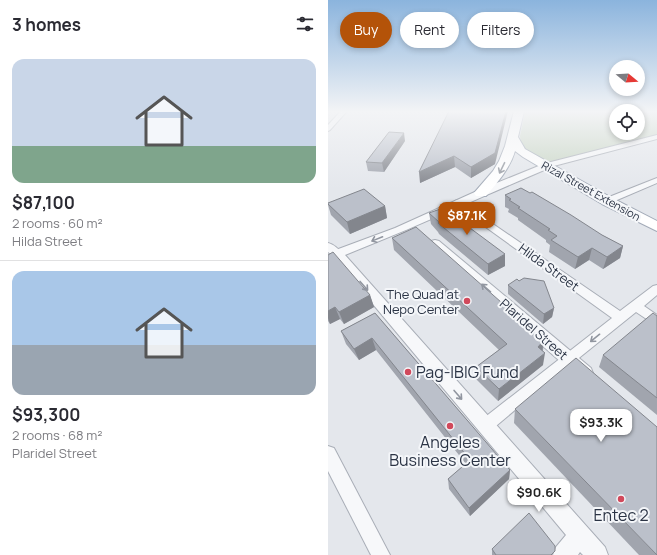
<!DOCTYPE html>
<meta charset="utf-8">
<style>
:root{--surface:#fff;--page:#f2f2f3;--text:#2b2b33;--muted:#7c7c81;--line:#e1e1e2;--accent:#b45309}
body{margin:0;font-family:Manrope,sans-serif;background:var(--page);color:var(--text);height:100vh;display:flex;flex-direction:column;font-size:15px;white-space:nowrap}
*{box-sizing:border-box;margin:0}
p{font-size:13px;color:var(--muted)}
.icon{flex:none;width:22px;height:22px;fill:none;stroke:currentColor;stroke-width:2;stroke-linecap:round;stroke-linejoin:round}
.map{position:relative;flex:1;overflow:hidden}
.sheet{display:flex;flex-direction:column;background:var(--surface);width:328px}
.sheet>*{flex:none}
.hud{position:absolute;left:12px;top:12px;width:257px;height:36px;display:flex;gap:8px}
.needle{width:26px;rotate:108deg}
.tools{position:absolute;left:281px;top:60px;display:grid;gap:8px}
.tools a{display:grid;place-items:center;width:36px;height:36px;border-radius:50%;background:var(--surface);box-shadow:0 2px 6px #0003;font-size:20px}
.price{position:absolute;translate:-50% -34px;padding:0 9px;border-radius:8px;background:#fff;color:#222;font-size:13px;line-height:26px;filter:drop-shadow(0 1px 2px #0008)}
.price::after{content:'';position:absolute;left:50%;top:24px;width:12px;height:9px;margin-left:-6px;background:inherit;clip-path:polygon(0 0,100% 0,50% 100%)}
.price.current{background:var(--accent);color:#fff}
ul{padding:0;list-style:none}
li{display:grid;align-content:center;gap:8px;height:212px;padding:0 12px}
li+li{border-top:1px solid var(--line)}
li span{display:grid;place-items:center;height:124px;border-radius:12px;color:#555}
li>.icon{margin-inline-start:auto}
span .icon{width:72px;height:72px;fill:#fffc;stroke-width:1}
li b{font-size:17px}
h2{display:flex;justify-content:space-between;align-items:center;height:48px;padding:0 12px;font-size:17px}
.tag{padding:0 14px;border-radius:18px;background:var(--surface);box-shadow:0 2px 6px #0003;font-size:14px;line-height:36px}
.tag.current{background:var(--accent);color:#fff}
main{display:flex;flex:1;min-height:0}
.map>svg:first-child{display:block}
.green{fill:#c9d6c5}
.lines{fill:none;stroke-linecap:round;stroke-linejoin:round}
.minor-casing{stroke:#a9aeb7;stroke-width:2}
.tertiary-casing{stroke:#a9aeb7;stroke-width:2}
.primary-casing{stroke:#a3abb8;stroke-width:2}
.minor{fill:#f7f8fa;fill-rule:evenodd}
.tertiary{fill:#f7f8fa;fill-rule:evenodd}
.primary{fill:#fff;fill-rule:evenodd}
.wall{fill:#a1a5ae}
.shaded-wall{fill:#83868d}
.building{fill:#bbc0ca;stroke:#83868d}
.oneway{stroke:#959aa2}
.oneway2{stroke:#9196a0}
.poi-dot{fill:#d1495b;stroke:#f4f6f9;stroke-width:1.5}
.labels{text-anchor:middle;stroke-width:4;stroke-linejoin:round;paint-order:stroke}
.far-street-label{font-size:11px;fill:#2b3445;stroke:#f4f6f9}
.street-label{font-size:13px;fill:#2b3445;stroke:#f4f6f9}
.poi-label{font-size:13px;fill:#2b3445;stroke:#f4f6f9;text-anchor:end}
.near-poi-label{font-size:16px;fill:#2b3445;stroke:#f4f6f9}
</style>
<main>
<section class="sheet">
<h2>3 homes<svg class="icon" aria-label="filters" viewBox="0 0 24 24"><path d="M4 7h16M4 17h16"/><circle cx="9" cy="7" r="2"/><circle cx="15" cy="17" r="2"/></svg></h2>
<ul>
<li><span style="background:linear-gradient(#c9d6e8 70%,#7fa58c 0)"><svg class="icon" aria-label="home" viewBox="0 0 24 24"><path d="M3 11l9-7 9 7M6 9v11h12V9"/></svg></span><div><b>$87,100</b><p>2 rooms · 60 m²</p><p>Hilda Street</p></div></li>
<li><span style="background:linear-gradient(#a9c7e8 60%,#9aa5b1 0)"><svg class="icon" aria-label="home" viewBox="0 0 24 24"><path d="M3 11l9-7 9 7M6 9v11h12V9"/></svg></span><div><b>$93,300</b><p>2 rooms · 68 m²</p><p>Plaridel Street</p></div></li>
</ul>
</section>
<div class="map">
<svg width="329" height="555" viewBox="0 0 329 555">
<rect width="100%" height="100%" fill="#e4e7ec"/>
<polygon class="green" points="237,111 288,111 288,133 310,133 310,111 329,111 329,136 221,162 197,150 193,145 192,136 197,112"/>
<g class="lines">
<g class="minor-casing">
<g id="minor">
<polygon points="13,111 19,111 2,130 0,131 0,125"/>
<polygon points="329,135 329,139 218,168 214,166 215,164"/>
<polygon points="329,178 329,183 282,203 276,203 275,201 276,199"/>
<polygon points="130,200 292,311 325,286 329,285 329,295 316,306 329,315 329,326 308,312 200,399 162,431 157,433 152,431 149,426 152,421 284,318 127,205 126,203 127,201"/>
<path d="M0,243C5,244 11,249 14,254L13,256H5L0,252Z"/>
<polygon points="0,446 6,448 62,555 43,555 0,471"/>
</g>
</g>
<g class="tertiary-casing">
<g id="tertiary">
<path d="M218,163L223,166L221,168C153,197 86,228 17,255L277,547L280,555H255L252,552L250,555H225L228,547L238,535L3,254L5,251L67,228L149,191Z"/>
<polygon points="107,240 111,241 263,368 265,373 263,378 257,380 251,378 103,247 101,244 103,241"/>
</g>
</g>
<g class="primary-casing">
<path id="primary" d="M186,111H196L190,137L197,149L284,198L329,221V231L274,204L195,157L187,151C182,168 170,182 158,196H148L146,193L165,171L171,161L177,146Z"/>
</g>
<use href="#minor" class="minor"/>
<use href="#tertiary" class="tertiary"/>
<use href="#primary" class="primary"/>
</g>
<g class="wall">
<polygon points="121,111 167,164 143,178 127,167 92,183"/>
<polygon points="77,141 56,172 40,171 38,162"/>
<polygon points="177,195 274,235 295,246 292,258 275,269 261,260 247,269 221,252 222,245 218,242 218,240 190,220 190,218 180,212 181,209 177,207"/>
<polygon points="0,203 57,206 59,218 22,234 3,215 0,205"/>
<polygon points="101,213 177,266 160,275 111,234 110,232 103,224"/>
<polygon points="64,238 216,340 215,351 215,365 170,401 148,379 148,367 171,350 66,250"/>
<polygon points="0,255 42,295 46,307 16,324 12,319 2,324 0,321"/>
<polygon points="180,285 226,308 224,317 215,324 180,294"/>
<polygon points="47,313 182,470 181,479 142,516 121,489 120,479 138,464 48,350 31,360 18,344 13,331"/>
<polygon points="329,316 329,415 271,367 275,355"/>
<polygon points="187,409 329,555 311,555 186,423"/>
<polygon points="164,549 225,555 164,555"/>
</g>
<g class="shaded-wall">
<polygon points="178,111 180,111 167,164 143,178 143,167"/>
<polygon points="76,133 77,141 56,172 54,163"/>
<polygon points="126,156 127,167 92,183 91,172"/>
<polygon points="57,206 59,218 22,234 19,222"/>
<polygon points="295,246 292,258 275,269 279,257"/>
<polygon points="264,248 261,260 247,269 250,257"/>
<polygon points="177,254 177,266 160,275 160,264"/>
<polygon points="42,295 46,307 16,324 11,312"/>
<polygon points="7,307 12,319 2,324 0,318 0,311"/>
<polygon points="226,308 224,317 215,324 216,314"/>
<polygon points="44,338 48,350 31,360 26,349"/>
<polygon points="216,340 214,352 210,347"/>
<polygon points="217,353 215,365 170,401 171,389"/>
<polygon points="182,470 181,479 142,516 141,508"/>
</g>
<g class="building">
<polygon points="121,111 178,111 167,153 143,167 126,156 91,172"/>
<polygon points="61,132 76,133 54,163 38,162"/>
<polygon points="193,188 202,193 204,192 243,215 274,235 295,246 279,257 264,248 250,257 223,240 229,236 220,230 222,229 190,208 192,207 181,200 183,199 177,195"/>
<polygon points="36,189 57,206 19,222 0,204 0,203"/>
<polygon points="115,208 177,254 160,264 110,223 111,222 101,213"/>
<polygon points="88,227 216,340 210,347 217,353 171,389 148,367 179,344 64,238"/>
<polygon points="5,252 42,295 11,312 7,307 0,311 0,255"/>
<polygon points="196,278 216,281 226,308 216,314 180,285 189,279 191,281"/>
<polygon points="47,313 182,470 141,508 120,479 142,460 44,338 26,349 13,331"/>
<polygon points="325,313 329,316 329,398 275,355"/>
<polygon points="248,358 329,427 329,555 187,409"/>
<polygon points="201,513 227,546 227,551 223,555 168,555 164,549"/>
</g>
<defs><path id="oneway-shaft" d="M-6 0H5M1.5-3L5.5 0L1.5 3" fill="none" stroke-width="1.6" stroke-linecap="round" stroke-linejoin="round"/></defs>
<use class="oneway" href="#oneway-shaft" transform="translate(174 168) rotate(116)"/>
<g class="oneway2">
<use href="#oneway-shaft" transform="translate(49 239) rotate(158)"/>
<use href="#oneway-shaft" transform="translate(36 286) rotate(49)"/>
<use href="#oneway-shaft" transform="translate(158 288) rotate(-139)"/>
<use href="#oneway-shaft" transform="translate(267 338) rotate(141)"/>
<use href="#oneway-shaft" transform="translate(130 395) rotate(49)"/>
</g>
<linearGradient id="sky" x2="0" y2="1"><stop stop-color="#8bb4dd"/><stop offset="0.59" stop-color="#f3f4f6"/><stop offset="1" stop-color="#f3f4f6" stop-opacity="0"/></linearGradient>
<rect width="329" height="189" fill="url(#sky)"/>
<g class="poi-dot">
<circle cx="139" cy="301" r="4"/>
<circle cx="80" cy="372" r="4"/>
<circle cx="122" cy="426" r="4"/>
<circle cx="293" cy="499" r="4"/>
</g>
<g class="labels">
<g class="far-street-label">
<text transform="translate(263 191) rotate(29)" y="4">Rizal Street Extension</text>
</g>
<g class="street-label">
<text transform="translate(221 267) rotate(36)" y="5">Hilda Street</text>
<text transform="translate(206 329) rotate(41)" y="5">Plaridel Street</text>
</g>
<g class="poi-label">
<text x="131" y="299">The Quad at<tspan x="131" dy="15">Nepo Center</tspan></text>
</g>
<g class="near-poi-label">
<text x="88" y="378" text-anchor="start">Pag-IBIG Fund</text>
<text x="122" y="448">Angeles<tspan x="122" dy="18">Business Center</tspan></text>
<text x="293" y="521">Entec 2</text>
</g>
</g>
</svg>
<div class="tools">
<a><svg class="needle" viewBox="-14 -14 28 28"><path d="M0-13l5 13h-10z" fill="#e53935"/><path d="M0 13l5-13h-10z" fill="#7c7c81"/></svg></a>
<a><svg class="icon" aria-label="locate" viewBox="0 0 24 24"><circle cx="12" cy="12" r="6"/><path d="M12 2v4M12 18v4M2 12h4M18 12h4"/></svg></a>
</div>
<b class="price current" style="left:139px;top:236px">$87.1K</b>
<b class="price" style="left:273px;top:443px">$93.3K</b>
<b class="price" style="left:211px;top:513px">$90.6K</b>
<div class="hud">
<a class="tag current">Buy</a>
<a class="tag">Rent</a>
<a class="tag">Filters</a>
</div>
</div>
</main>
